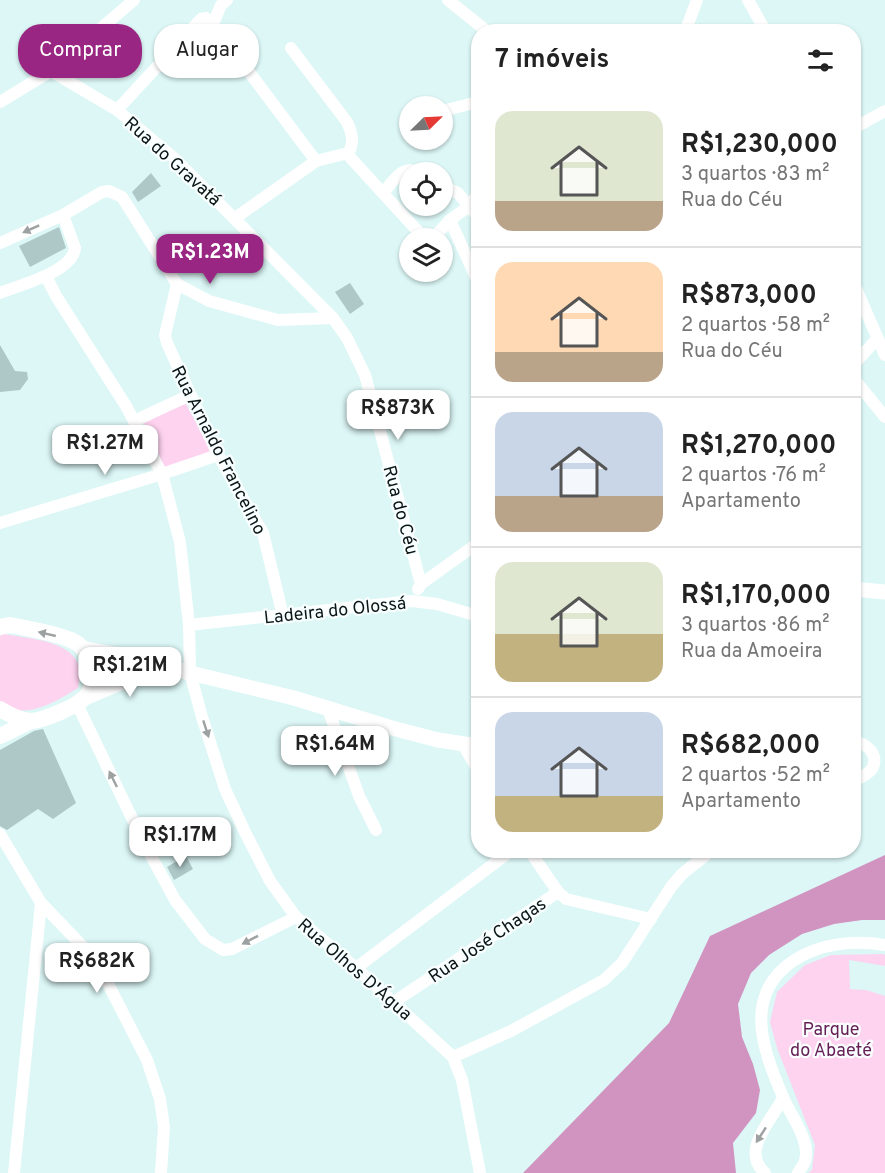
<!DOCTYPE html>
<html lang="pt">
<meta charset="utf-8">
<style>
:root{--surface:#fff;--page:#f2f2f2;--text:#222;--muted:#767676;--line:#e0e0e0;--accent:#992682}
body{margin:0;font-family:Overpass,sans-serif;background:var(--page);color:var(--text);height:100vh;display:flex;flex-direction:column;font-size:22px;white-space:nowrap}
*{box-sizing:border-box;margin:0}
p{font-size:20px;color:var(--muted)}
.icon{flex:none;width:33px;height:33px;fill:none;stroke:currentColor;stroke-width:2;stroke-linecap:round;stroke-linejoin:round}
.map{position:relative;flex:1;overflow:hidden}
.panel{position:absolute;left:471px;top:24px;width:390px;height:834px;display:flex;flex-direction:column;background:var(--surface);border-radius:24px;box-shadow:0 2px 4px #0004}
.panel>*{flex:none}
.top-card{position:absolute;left:18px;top:24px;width:363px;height:54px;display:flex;gap:12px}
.needle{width:39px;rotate:66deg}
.tools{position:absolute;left:399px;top:96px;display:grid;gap:12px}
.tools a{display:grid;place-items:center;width:54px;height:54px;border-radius:50%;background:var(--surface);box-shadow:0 2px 4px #0004;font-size:30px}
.price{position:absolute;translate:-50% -51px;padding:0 14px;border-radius:12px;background:#fff;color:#222;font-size:20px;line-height:39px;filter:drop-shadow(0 2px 3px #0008)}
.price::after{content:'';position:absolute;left:50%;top:36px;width:18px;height:14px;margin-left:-9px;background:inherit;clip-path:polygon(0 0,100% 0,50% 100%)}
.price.active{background:var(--accent);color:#fff}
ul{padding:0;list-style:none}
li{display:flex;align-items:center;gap:18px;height:150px;padding:0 24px}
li+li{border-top:2px solid var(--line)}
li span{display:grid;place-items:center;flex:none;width:168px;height:120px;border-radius:18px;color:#555}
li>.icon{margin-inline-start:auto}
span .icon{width:72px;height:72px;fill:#fffc;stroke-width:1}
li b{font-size:26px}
h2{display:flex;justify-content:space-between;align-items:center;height:72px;padding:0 24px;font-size:26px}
.pill{padding:0 21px;border-radius:24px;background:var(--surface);box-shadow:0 2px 4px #0004;font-size:21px;line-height:54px}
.pill.active{background:var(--accent);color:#fff}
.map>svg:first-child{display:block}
.green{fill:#fed3f0}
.forest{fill:#d194c0}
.building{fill:#adc8c7}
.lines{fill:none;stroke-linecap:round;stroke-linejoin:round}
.minor{stroke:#fff;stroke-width:12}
.tertiary{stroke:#fff;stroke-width:15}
.secondary{stroke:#fff;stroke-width:16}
.oneway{fill:#9da1a1}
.labels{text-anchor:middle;stroke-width:4.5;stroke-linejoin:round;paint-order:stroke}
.street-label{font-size:18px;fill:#0b1515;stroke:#f9ffff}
.park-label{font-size:18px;fill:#661f56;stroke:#f9ffff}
</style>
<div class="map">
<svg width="885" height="1173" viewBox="0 0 885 1173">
<rect width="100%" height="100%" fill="#dcf7f6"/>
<g class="green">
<polygon points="185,402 212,453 165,468 144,423"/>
<path d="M4,634C36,640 91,641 78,688C56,702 22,722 0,702V636Z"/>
<polygon points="91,652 140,666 94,683"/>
<polygon points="882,954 885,955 885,966 849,960 850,989 866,990 885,996 885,1173 808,1173 812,1170 815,1145 777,1048 770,1022 777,992 805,965 831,955"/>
</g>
<polygon class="forest" points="885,855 885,920 862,920 834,924 802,934 769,955 751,973 738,1004 742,1037 753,1064 760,1090 756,1113 733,1143 736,1173 523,1173 669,1023 710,936"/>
<g class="building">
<polygon points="151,173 161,186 138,202 132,192"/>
<polygon points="59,227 66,248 30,267 19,246"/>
<polygon points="350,283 364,304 350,314 335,292"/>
<polygon points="0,345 15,371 27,372 28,379 20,390 0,392"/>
<polygon points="43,729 76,803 53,819 38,809 7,830 0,826 0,750 34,731"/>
<polygon points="186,856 193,869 174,880 167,867"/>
</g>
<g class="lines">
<g class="minor">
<polyline points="448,0 488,32"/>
<polyline points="748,0 766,32"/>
<polyline points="213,24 221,5 227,0"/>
<polyline points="685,32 697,0"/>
<path d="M291,48L347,122C353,135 354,142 348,155"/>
<polyline points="51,71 117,110 174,158 333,318 347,338 365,375 421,584"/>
<polyline points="0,102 51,71 134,0"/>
<polyline points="117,110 201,19 206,18 213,24 316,161"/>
<polyline points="442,111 478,102"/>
<polyline points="405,126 410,124"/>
<polyline points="854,128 885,111"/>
<polyline points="442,186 458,193 478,217"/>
<path d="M383,193C393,182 401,165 417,172"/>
<polyline points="478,194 469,206 450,220 478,282"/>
<polyline points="235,218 316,161 344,154 348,155 424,238"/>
<polyline points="433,238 450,220"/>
<polyline points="0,243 63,215 102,192 109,191 122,197 177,284 209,301 278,320 333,318"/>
<polyline points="46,276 56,296 126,406 162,474 180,542 189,625 190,673 202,717 225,789 245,832 270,881 296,917 356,968 453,1057 462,1080 480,1173"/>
<polyline points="177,284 165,335 167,343 218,455 263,533 283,616"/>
<polyline points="854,284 885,355"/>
<path d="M0,293C19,285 73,272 75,248L63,215"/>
<polyline points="854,364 877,339"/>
<polyline points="854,379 885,417"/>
<polyline points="134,421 190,395"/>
<polyline points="0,523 162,474 218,455"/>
<polyline points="418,589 421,584 478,543"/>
<polyline points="189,625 412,601 437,604 478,616"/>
<polyline points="77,704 142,839 175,900 205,939 223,950 232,949 296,917"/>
<polyline points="328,709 359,796 376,830"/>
<path d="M854,742C867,742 881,757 871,770C867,775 859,778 854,781"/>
<polyline points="462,743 478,770"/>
<polyline points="0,834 41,903 89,953 105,978 147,1060 160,1099 164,1127 161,1173"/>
<polyline points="529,850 558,892 566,899 651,919"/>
<polyline points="356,968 512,850"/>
<polyline points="394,1002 558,892"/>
<polyline points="453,1057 511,1031 604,980 622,963 671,887 682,874 712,850"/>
<polyline points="14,1173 41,903"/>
<path d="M765,1173C740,1151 771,1121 783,1098"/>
<path d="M798,1173C800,1169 804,1165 805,1161C811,1140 790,1115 783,1097C763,1050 742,996 793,961C820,943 854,940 885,945"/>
</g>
<g class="tertiary">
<polyline points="854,589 885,592"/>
<polyline points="82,648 146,660 190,673 294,698 392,728 438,740 478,746"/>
<polyline points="82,699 163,665"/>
</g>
<g class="secondary">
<path d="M0,627L10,625C28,629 57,633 73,641C89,648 97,678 88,694C81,705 43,721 30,721C20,720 8,714 0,709"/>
<polyline points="0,736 31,721"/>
</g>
</g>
<defs><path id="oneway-solid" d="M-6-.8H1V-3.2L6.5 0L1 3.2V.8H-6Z" transform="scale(1.5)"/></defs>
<g class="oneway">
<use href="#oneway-solid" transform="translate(31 229) rotate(156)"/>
<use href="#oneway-solid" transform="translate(47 634) rotate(-167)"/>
<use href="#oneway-solid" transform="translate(206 729) rotate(72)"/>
<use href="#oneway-solid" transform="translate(113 779) rotate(-116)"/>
<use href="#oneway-solid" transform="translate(250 940) rotate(153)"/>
<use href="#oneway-solid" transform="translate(761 1135) rotate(123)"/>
</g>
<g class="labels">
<g class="street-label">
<text transform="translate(173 161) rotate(42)" y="6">Rua do Gravatá</text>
<text transform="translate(219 450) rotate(63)" y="6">Rua Arnaldo Francelino</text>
<text transform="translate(401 510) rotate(75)" y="6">Rua do Céu</text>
<text transform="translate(335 610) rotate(-6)" y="6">Ladeira do Olossá</text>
<text transform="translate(487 940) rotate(-34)" y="6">Rua José Chagas</text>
<text transform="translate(355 969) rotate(41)" y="6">Rua Olhos D'Água</text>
</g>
<g class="park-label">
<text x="831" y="1035">Parque<tspan x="831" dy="21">do Abaeté</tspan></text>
</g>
</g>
</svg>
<div class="tools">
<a><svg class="needle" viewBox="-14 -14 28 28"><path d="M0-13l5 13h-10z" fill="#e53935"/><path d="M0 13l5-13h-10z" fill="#767676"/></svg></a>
<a><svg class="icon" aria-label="locate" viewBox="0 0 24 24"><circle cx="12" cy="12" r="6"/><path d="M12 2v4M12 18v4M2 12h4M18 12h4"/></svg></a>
<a><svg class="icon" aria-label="layers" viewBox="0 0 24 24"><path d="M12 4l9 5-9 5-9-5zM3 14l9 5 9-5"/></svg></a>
</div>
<b class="price active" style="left:210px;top:285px">R$1.23M</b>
<b class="price" style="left:398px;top:441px">R$873K</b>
<b class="price" style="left:105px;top:476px">R$1.27M</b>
<b class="price" style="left:130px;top:698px">R$1.21M</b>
<b class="price" style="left:335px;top:777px">R$1.64M</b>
<b class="price" style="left:180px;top:868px">R$1.17M</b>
<b class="price" style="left:97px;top:994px">R$682K</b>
<div class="top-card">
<a class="pill active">Comprar</a>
<a class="pill">Alugar</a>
</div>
<section class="panel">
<h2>7 imóveis<svg class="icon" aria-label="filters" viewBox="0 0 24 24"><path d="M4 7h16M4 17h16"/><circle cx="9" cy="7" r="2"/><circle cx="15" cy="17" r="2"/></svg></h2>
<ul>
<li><span style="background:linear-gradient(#dfe7d0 75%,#b9a48a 0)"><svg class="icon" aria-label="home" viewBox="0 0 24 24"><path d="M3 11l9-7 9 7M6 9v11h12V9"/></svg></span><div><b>R$1,230,000</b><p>3 quartos · 83 m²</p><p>Rua do Céu</p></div></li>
<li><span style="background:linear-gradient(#ffd9b3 75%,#b9a48a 0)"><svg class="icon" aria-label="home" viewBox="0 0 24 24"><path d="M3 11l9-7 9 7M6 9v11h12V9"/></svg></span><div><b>R$873,000</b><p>2 quartos · 58 m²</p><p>Rua do Céu</p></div></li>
<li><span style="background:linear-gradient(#c9d6e8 70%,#b9a48a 0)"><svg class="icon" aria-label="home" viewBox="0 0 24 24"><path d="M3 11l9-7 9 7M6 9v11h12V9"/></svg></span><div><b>R$1,270,000</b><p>2 quartos · 76 m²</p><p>Apartamento</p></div></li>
<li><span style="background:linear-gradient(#dfe7d0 60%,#c2b280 0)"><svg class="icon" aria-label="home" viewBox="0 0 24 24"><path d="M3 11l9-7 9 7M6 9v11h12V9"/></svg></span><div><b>R$1,170,000</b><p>3 quartos · 86 m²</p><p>Rua da Amoeira</p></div></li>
<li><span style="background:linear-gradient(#c9d6e8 70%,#c2b280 0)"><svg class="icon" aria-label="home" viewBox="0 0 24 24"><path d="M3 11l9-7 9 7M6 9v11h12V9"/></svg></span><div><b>R$682,000</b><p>2 quartos · 52 m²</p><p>Apartamento</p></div></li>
</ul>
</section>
</div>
